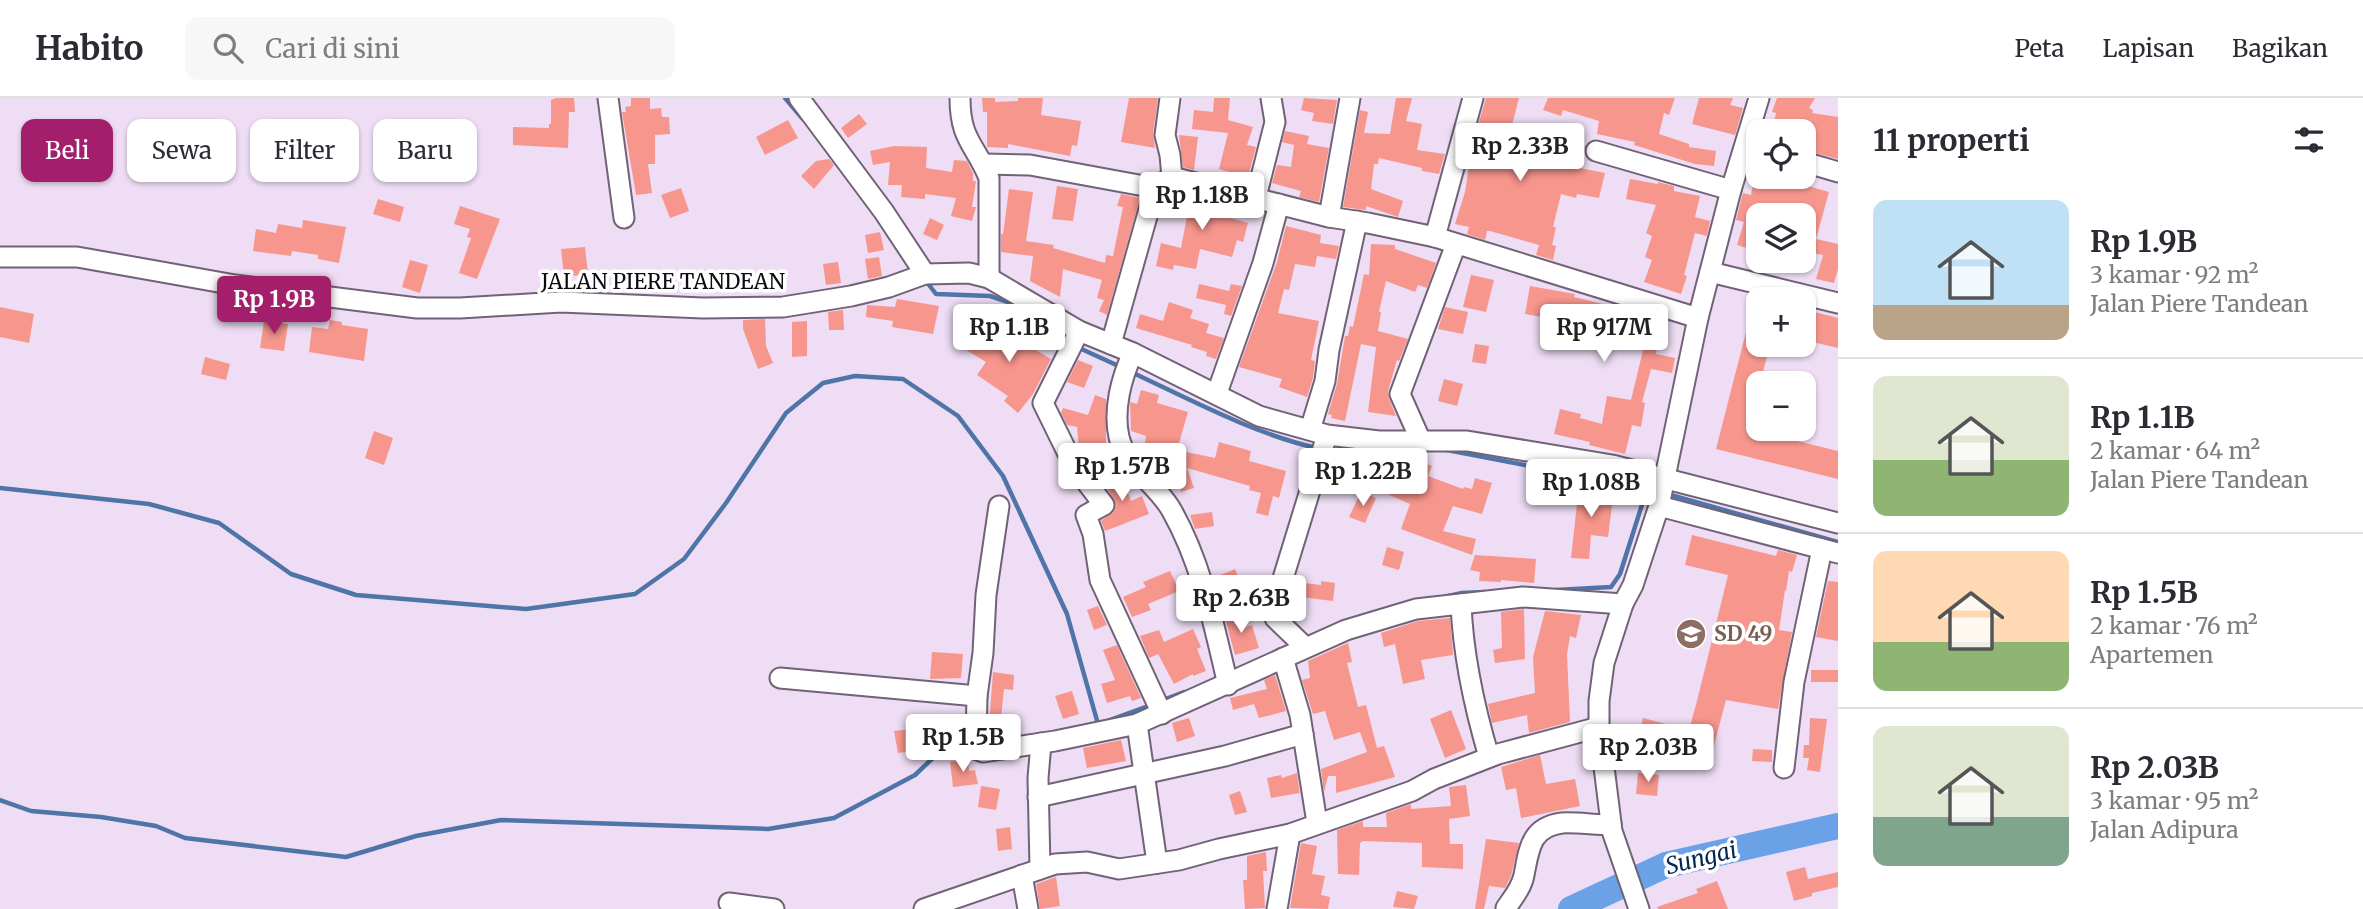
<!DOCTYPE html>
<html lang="id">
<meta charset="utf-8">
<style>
:root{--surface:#fff;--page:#f7f7f7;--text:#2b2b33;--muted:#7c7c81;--line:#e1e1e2;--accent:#a31f6c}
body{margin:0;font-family:Merriweather,serif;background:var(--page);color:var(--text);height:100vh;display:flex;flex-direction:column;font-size:26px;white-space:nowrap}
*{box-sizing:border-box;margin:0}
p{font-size:23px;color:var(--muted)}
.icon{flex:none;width:38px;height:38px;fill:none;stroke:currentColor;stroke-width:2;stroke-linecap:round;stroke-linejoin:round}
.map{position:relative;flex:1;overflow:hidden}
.panel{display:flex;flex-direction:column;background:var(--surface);width:525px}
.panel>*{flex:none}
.guide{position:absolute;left:21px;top:21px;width:665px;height:63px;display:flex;gap:14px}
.controls{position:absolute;left:1746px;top:21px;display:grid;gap:14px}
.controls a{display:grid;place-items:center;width:70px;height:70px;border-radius:14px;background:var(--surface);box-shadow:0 2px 5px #0004;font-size:35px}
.price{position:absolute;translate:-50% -60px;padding:0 16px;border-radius:7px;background:#fff;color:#222;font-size:23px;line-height:46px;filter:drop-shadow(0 2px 4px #0008)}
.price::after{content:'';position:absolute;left:50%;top:42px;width:21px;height:16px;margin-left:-10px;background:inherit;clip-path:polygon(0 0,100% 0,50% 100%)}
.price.current{background:var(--accent);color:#fff}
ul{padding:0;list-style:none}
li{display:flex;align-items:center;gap:21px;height:175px;padding:0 35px}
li+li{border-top:2px solid var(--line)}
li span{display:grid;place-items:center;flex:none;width:196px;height:140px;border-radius:14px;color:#555}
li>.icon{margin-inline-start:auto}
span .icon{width:84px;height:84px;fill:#fffc;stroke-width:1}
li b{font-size:30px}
h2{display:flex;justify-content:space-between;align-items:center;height:84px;padding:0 35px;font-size:30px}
.pill{padding:0 24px;border-radius:14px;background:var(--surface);box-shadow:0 2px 5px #0004;font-size:24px;line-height:63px}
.pill.current{background:var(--accent);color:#fff}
header{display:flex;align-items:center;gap:42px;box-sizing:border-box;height:98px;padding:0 35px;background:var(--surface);border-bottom:2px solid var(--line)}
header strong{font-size:33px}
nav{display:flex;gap:38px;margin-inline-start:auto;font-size:24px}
.search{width:490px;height:63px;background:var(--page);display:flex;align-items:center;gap:18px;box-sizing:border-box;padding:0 24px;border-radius:14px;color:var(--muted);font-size:26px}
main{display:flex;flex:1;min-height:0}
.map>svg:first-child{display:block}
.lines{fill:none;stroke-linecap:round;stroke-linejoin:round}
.stream{stroke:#4f74a7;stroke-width:4.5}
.river{stroke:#6ba2e7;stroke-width:26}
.building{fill:#f7968d}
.minor-casing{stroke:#716277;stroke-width:23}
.minor{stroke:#fff;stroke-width:19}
.labels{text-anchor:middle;stroke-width:7;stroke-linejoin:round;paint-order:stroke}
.street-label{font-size:21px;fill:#0f0911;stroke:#fff}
.education-label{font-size:21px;font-weight:bold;fill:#785e54;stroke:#fff;text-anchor:start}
.water-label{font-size:23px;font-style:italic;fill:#022853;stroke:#fff}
</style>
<header>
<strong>Habito</strong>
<div class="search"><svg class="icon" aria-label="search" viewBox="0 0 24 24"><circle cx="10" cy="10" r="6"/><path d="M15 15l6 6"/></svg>Cari di sini</div>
<nav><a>Peta</a><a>Lapisan</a><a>Bagikan</a></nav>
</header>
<main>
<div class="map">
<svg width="1838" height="811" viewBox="0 0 1838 811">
<rect width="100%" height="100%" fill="#eeddf4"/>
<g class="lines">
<g class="stream">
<polyline points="785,0 802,20"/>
<polyline points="926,183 936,196 990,198 1011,205 1070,244"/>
<polyline points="1077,249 1123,270"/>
<path d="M1131,274C1187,300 1256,337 1317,350"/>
<polyline points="1329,352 1370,356 1411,352"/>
<polyline points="1447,352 1648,391"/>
<polyline points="0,390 149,406 219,425 291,476 356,497 526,511 635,496 684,461 726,405 786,315 823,285 855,278 903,281 958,318 1003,378 1067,516 1098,626"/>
<polyline points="1667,396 1838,444"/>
<polyline points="1556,492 1611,489 1620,476 1647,391"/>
<polyline points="1448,498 1462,495 1484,494"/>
<polyline points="1163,602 1184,594"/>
<polyline points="1107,623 1151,607"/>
<polyline points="0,702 31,713 101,719 156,728 185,740 346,759 416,738 501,722 768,731 834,720 915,677 955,639 969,643"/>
</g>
<polyline class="river" points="1571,811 1666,767 1838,728"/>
</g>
<g class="building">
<polygon points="556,0 574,0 575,14 569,14 568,50 513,47 513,29 549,30 549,26 551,26 551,2"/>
<polygon points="631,0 650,0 650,11 661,10 662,19 669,19 670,36 655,37 655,66 648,66 652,95 636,97 622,14 626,14 625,9 631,8"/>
<polygon points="982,0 995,0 995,4 1018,3 1018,0 1043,0 1041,17 1081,23 1077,48 1072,47 1070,58 1008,46 1008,50 987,49 987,14 983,14"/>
<polygon points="1129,0 1158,0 1153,35 1155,50 1121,44"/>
<polygon points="1214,0 1230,0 1228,22 1253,29 1247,47 1256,49 1248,79 1219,71 1228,35 1192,31 1194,12 1213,14"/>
<polygon points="1304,0 1337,2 1333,26 1312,23 1314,15 1301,12"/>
<polygon points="1396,0 1412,0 1406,23 1422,26 1417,52 1445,56 1439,76 1422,73 1422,70 1379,60 1378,66 1374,66 1371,91 1403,103 1398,119 1366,108 1366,112 1343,109 1360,12 1368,14 1364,35 1390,36"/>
<polygon points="1486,0 1519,0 1509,39 1519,42 1518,46 1566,58 1569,44 1585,48 1580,70 1605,75 1599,100 1577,96 1576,100 1561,96 1553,129 1556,129 1552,147 1556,148 1553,162 1536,157 1539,147 1490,133 1487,133 1485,142 1467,136 1469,129 1455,126 1465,94 1470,62 1477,63 1483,40 1475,38"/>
<polygon points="1548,0 1675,0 1669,17 1664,15 1659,36 1689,46 1689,49 1716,53 1714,68 1695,66 1634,47 1635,44 1597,36 1599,23 1563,12 1561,18 1543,12"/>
<polygon points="1699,0 1733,0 1730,7 1743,10 1735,37 1692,26"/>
<polygon points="1777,0 1815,0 1809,10 1813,12 1812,15 1838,19 1838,61 1804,52 1804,33 1772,33 1776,15 1772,14"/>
<polygon points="859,16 867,26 848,40 841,30"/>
<polygon points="788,22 798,40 765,57 756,39"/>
<polygon points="1285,33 1309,38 1307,46 1329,50 1319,104 1299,99 1301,93 1272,85 1277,67 1291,69 1294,47 1282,44"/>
<polygon points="1179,37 1198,39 1194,72 1183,69"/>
<polygon points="894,48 927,49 926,70 952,74 954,62 967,63 973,75 973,83 976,83 972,109 976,109 972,123 951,118 956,100 925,96 925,101 901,99 902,87 888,87 890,64 873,67 870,53"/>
<polygon points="829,61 834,67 814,91 801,78 816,63"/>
<polygon points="1754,79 1798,79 1797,85 1829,94 1816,141 1838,146 1838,171 1834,185 1816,181 1823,157 1811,155 1807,168 1804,168 1804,117 1759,117 1759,154 1737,147 1744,124 1736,122 1743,95 1751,97"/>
<polygon points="1630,81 1658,86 1658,84 1674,88 1674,93 1700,98 1695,119 1710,123 1707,138 1695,135 1684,177 1687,178 1681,196 1644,184 1652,162 1645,159 1652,138 1646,135 1656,107 1626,101"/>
<polygon points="1057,88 1078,91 1073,123 1052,121"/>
<polygon points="681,90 689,113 670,120 661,97"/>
<polygon points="1009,91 1033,94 1026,143 1054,147 1053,150 1105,165 1106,157 1113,158 1123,109 1117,108 1121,96 1140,100 1107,217 1099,213 1104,202 1097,200 1102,182 1063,171 1060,199 1030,183 1033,158 1001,154 1001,136 1003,136"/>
<polygon points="1180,94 1229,106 1227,119 1248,125 1243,144 1237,142 1232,159 1200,151 1196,171 1174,167 1173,172 1156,168 1161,145 1181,150 1187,118 1176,115"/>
<polygon points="378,101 404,109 400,124 373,116"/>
<polygon points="460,108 500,121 477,181 459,175 471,140 467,139 470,131 454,126"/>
<polygon points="930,120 944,127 937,142 923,136"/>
<polygon points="303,122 346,129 339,165 318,161 318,157 292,153 291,158 253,153 256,131 276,135 278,126 302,130"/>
<polygon points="1286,128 1321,137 1320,145 1339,148 1336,161 1317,158 1315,169 1295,166 1289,192 1284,191 1278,215 1319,223 1311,262 1315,263 1313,280 1307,299 1279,289 1282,281 1239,269 1277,164"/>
<polygon points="880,134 884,152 868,155 865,137"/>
<polygon points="1371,146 1395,147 1395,151 1436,165 1427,190 1418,187 1415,194 1386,183 1379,214 1381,214 1378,233 1408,241 1399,263 1397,262 1388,293 1389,301 1396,318 1368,314 1376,249 1361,246 1345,323 1331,320 1332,317 1328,316 1337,286 1345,238 1348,238 1350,228 1353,229 1364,176 1369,177"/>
<polygon points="585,149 588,176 564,179 561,151"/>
<polygon points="879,159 882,178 868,181 865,161"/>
<polygon points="410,162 428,167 420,195 402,189"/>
<polygon points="838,164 841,185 826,187 823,166"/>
<polygon points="1471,177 1494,182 1486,214 1463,209"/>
<polygon points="1199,186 1229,193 1231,186 1242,188 1231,218 1224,216 1226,207 1196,200"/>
<polygon points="1530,188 1575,196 1574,199 1640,215 1639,220 1659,222 1656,256 1675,260 1672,275 1651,271 1642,304 1645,305 1641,329 1632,327 1625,356 1589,347 1590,344 1554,336 1560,311 1581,316 1580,320 1602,326 1607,298 1631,302 1645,244 1586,231 1587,227 1525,216"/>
<polygon points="1755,199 1759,200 1759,247 1770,247 1748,331 1838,353 1838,381 1716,351"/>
<polygon points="897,201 939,208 933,236 892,229 893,223 866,219 867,207 895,209"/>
<polygon points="1169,204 1193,212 1190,220 1209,226 1206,235 1224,240 1216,261 1206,258 1207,254 1191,249 1192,247 1136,230 1140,216 1163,223"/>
<polygon points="0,209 34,216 29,245 0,239"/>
<polygon points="1445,209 1468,214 1463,236 1438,231"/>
<polygon points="843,212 844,232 829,232 828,214"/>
<polygon points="1807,212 1838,220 1838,250 1804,242"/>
<polygon points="765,221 766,248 773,265 758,271 743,231 743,222"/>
<polygon points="330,222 342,224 342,227 368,231 364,263 309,254 312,229 328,231"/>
<polygon points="264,223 288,226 284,253 260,250"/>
<polygon points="807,223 807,258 792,259 792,224"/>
<polygon points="1001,226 1037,245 1034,251 1051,261 1033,296 1018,315 1004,303 1008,298 977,277 986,264 958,247 965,234 989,248"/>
<polygon points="1475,246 1489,248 1486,266 1472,264"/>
<polygon points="205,259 230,266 226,282 201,276"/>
<polygon points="1078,262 1093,268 1084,290 1067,284"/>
<polygon points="1444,281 1463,286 1457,308 1438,303"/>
<polygon points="1141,292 1159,297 1157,305 1188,314 1177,352 1215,360 1219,344 1251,353 1249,363 1286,373 1279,400 1273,398 1268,418 1256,415 1261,395 1249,392 1250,388 1187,370 1194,390 1181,394 1178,384 1167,386 1159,377 1154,358 1168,352 1144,352 1146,338 1131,333 1130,304 1137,306"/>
<polygon points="1095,297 1106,301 1106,356 1083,358 1079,350 1077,329 1067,327 1061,315 1063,310 1088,317"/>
<polygon points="374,333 393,340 384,367 365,360"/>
<polygon points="1413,360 1432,368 1428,378 1463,391 1464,389 1472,391 1475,380 1492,385 1482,416 1453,408 1443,433 1476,441 1472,457 1401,431 1410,406 1376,391 1389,363 1409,370"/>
<polygon points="1119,372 1131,403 1142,398 1149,416 1105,433 1101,423 1114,413 1116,407 1101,378"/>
<polygon points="1579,388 1614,392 1608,439 1591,437 1589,461 1571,460"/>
<polygon points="1361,394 1376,400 1365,425 1349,419"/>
<polygon points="1212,414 1214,428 1195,431 1190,417"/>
<polygon points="1692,437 1776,458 1778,452 1797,457 1792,474 1789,473 1786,493 1785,492 1779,532 1792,534 1778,611 1726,602 1709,666 1636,646 1643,620 1689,632 1697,603 1728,477 1685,467"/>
<polygon points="1387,449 1404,454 1399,472 1382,467"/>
<polygon points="1475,457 1536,461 1534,485 1501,482 1501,484 1479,483 1480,474 1470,472"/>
<polygon points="1235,471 1243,492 1220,501 1215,486 1220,484 1218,478"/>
<polygon points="1170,473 1179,493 1148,506 1151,512 1132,519 1123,499 1146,489 1143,484"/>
<polygon points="1321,483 1335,485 1333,503 1300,499 1300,503 1289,502 1295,484 1321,487"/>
<polygon points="1828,483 1838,484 1838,543 1816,539"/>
<polygon points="1098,508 1107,527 1094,532 1087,512"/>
<polygon points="1524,511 1525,561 1495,565 1493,552 1502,550 1501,514"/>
<polygon points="1545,513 1581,517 1576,540 1570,538 1567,556 1570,624 1529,635 1527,617 1492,625 1488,606 1535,595 1533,559"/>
<polygon points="1240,516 1244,530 1252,527 1259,550 1235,557 1225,520"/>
<polygon points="1450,520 1453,557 1421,562 1425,581 1403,586 1395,546 1384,549 1381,535 1418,523"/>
<polygon points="1193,531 1201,549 1197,551 1206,573 1193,578 1193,576 1174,586 1158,556 1149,560 1140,538 1159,532 1164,544"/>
<polygon points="1348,545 1352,564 1347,565 1358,609 1366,607 1377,650 1384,648 1395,679 1336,695 1336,678 1328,678 1324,694 1321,671 1367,654 1360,634 1334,642 1325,613 1313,616 1302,582 1310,580 1308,563"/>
<polygon points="1117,547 1141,600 1132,603 1130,598 1107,605 1101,586 1115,582 1103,552"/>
<polygon points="932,554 963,556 961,580 930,581"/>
<rect x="1811" y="572" width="27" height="12"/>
<polygon points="993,574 1014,577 1013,592 1004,591 1000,629 989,628"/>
<polygon points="1275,577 1286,613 1259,620 1254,606 1233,612 1230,600 1267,591 1264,582"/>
<polygon points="1072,593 1079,616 1063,621 1055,598"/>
<polygon points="1451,612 1466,651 1445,660 1430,621"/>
<polygon points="1189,620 1195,638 1177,644 1172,625"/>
<polygon points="1810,620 1827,621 1820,674 1807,672 1809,660 1803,660 1804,647 1809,647"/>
<polygon points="912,631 915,653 898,655 894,633"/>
<polygon points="1121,642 1126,663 1087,670 1083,650"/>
<polygon points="1753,651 1772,652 1772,664 1752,663"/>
<polygon points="1540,657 1546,686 1575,681 1580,708 1521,720 1516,690 1506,692 1501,669"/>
<polygon points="968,662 969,673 975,672 978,686 953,689 950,664"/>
<polygon points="1297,675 1300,698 1299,695 1271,700 1267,680 1281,677 1282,680"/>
<polygon points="1638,675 1659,677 1657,698 1636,696"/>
<polygon points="1466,687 1470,718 1449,721 1450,746 1463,746 1463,771 1422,769 1422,745 1363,743 1360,745 1359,777 1338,776 1337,732 1363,723 1363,729 1387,729 1386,715 1411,706 1411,711 1451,708 1449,689"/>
<polygon points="981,688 1000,691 996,712 978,709"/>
<polygon points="1240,693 1247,714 1235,717 1229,697"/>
<polygon points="1010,729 1012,751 998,753 996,731"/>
<polygon points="1486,741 1519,745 1511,778 1505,790 1489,788 1484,811 1475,811"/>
<polygon points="1301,745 1317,748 1312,776 1325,778 1321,797 1330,799 1328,811 1290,810"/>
<polygon points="1266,754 1267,773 1263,773 1265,810 1245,811 1243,782 1247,782 1247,758"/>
<polygon points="1805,769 1808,781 1838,774 1838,789 1812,795 1812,798 1794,803 1786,774"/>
<polygon points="1056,779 1060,808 1040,811 1036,786"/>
<polygon points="1717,783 1728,811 1658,811 1657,809 1698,795 1696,791"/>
<polygon points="1397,793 1418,798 1414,811 1393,809"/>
</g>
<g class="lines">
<g class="minor-casing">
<g id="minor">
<polyline points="608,0 624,120"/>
<polyline points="799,0 884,114 925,176"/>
<path d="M960,0C960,42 975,46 989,80V180"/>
<polyline points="1170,0 1165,37 1170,57 1172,79"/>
<polyline points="1596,53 1731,92"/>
<polyline points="1804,64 1838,74"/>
<polyline points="984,66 1030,67 1155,90 1172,79 1329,119 1368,125 1435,139 1698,220"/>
<polyline points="1256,99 1275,24 1271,0"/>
<polyline points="1329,119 1350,0"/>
<polyline points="1435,139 1473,0"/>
<polyline points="0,159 77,159 235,187 417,210 460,210 561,204 703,210 783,209 851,198 889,189 925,176 969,175 989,180 1079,233 1133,255 1259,318 1327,337 1379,343 1467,343 1612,367 1838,425"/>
<polyline points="1710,174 1838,205"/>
<polyline points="1079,233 1043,305 1074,368 1104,407 1086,417 1093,436 1100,482 1162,616"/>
<polyline points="1111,246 1155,90"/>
<path d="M1133,255C1121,280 1113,312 1119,339C1126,370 1158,387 1172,413C1202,466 1214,528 1228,587"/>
<polyline points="1217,295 1263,165 1279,106"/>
<polyline points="1310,332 1325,283 1329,252 1357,123"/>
<polyline points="1420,341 1400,296 1456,146"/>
<polyline points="999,408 986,497 983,555 977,598 976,643 978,652 983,654 1055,643 1137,626 1346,532 1416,511 1523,499 1623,506"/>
<polyline points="1659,408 1838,455"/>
<path d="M1461,506C1463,559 1474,608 1489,659"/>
<polyline points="1305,549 1275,520 1273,513 1327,337"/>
<polyline points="1283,560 1300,617 1317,725"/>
<polyline points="780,580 977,598"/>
<polyline points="1137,626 1157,765"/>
<polyline points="1784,670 1794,584 1822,451"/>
<polyline points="1038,699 1225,658 1303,636"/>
<polyline points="1040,770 1038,680 1041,645"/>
<polyline points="1022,777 1028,811"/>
<polyline points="729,805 774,811"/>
<path d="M1506,810C1513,800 1522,789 1524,777C1529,752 1530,729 1562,725C1575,724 1596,727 1611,727"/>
<polyline points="924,811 1055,766 1087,764 1119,771 1179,762 1219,751 1290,736 1412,693 1434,681 1498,656 1599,629"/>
<polyline points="1277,811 1290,736"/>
<polyline points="1639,811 1612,733 1599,629 1599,603 1604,565 1623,506 1633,487 1659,408 1698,220 1731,92 1759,0"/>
</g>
</g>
<use href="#minor" class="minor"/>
</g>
<defs>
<g id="school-disc" transform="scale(1.575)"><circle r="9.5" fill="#8d6e63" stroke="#fff"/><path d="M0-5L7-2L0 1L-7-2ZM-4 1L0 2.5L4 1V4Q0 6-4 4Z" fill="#fff"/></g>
</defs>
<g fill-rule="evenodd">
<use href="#school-disc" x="1691" y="536"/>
</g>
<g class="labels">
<g class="street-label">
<text x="663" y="191">JALAN PIERE TANDEAN</text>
</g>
<g class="education-label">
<text x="1714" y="543">SD 49</text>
</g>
<g class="water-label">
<text transform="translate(1701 760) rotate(-14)" y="8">Sungai</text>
</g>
</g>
</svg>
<div class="controls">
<a><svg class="icon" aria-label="locate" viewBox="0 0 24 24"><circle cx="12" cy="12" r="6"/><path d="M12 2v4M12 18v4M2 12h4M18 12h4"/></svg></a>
<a><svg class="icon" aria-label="layers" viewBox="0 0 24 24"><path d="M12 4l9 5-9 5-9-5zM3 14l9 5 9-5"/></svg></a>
<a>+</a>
<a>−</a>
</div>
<b class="price" style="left:1520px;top:85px">Rp 2.33B</b>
<b class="price" style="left:1202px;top:134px">Rp 1.18B</b>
<b class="price current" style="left:274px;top:238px">Rp 1.9B</b>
<b class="price" style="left:1009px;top:266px">Rp 1.1B</b>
<b class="price" style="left:1604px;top:266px">Rp 917M</b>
<b class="price" style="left:1122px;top:405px">Rp 1.57B</b>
<b class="price" style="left:1363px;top:410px">Rp 1.22B</b>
<b class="price" style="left:1591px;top:421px">Rp 1.08B</b>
<b class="price" style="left:1241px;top:537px">Rp 2.63B</b>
<b class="price" style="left:963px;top:676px">Rp 1.5B</b>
<b class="price" style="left:1648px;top:686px">Rp 2.03B</b>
<div class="guide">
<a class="pill current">Beli</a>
<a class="pill">Sewa</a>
<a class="pill">Filter</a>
<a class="pill">Baru</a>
</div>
</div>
<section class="panel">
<h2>11 properti<svg class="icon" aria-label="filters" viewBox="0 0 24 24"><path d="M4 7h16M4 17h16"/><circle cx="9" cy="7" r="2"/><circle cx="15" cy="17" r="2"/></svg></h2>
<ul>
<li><span style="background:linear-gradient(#bfe0f5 75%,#b9a48a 0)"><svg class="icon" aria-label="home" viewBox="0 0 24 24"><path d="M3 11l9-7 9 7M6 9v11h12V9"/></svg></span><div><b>Rp 1.9B</b><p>3 kamar · 92 m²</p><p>Jalan Piere Tandean</p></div></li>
<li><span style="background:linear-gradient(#dfe7d0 60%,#8fb573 0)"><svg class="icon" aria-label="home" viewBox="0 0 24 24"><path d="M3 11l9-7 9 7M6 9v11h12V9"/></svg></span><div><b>Rp 1.1B</b><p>2 kamar · 64 m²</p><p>Jalan Piere Tandean</p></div></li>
<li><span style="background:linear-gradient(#ffd9b3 65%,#8fb573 0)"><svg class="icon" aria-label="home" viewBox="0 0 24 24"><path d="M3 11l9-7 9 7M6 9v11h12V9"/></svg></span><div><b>Rp 1.5B</b><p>2 kamar · 76 m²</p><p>Apartemen</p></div></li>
<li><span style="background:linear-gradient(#dfe7d0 65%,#7fa58c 0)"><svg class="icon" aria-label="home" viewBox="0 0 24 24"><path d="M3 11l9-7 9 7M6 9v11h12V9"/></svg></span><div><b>Rp 2.03B</b><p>3 kamar · 95 m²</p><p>Jalan Adipura</p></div></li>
</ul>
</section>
</main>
